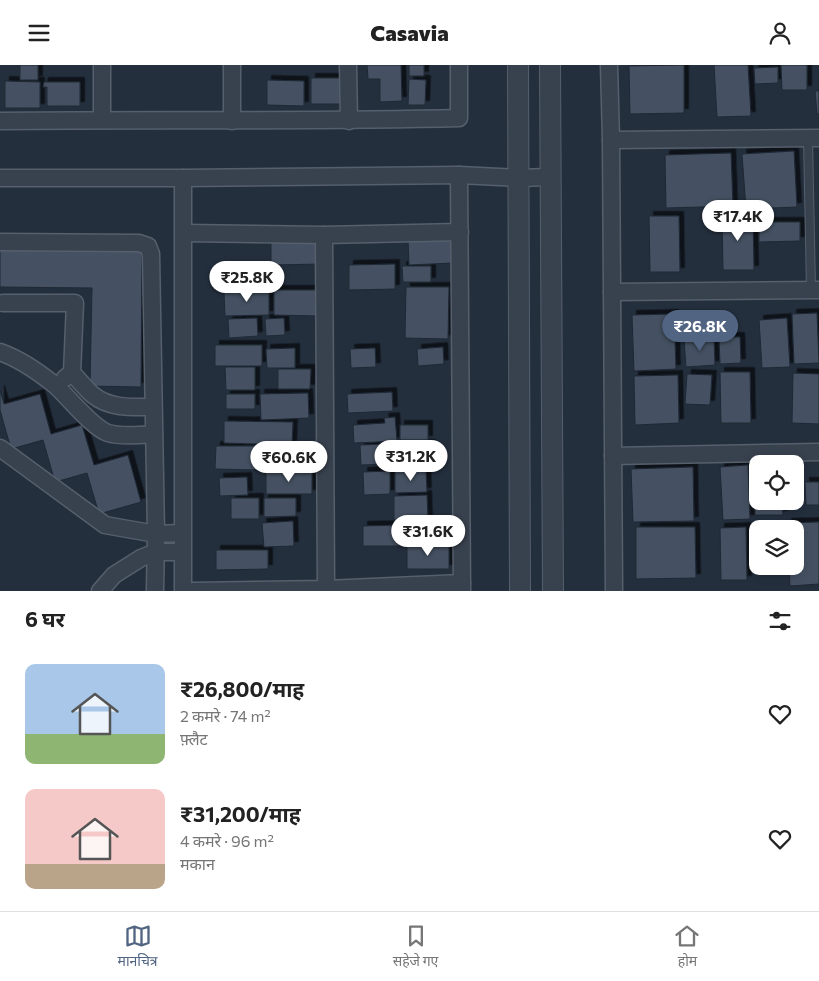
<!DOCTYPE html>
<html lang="hi">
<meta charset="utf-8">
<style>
:root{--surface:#fff;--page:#f2f2f2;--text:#222;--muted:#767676;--line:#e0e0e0;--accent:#516482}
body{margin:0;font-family:Commissioner,"Noto Sans Devanagari",sans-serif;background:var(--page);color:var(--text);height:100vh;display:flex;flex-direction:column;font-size:19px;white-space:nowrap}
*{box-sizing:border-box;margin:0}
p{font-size:16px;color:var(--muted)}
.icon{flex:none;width:28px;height:28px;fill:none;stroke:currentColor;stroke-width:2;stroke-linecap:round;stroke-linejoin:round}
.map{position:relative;height:526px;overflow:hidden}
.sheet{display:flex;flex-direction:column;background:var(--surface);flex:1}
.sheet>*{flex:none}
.fabs{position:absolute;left:749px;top:390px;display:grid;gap:10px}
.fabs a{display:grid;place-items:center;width:55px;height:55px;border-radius:10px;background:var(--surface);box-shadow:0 2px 8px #0003;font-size:25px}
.price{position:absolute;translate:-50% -42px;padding:0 11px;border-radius:18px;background:#fff;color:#222;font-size:16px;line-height:32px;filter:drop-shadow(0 1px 2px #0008)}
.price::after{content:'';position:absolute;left:50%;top:30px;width:15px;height:11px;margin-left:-8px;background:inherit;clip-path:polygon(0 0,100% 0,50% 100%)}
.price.selected{background:var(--accent);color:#fff}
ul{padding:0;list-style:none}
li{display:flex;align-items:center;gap:15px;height:125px;padding:0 25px}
li span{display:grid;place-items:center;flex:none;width:140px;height:100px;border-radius:10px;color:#555}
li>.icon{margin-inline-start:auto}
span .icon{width:60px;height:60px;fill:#fffc;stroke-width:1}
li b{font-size:21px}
h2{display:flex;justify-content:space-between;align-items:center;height:60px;padding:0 25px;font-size:21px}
header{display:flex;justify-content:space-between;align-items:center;height:65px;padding:0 25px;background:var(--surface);font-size:22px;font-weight:800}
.menu{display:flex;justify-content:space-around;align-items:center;height:70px;border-top:1px solid var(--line);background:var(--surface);font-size:14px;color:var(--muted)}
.menu a{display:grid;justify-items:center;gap:2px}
.menu .selected{color:var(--accent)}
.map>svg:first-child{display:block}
.building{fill:#455162;stroke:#1f2835;filter:url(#shadow)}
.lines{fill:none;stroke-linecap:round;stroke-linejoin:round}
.service-casing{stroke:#565f6c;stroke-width:10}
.minor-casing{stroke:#565f6c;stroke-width:19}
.tertiary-casing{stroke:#565f6c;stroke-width:22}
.service{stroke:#38414e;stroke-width:8}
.minor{stroke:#38414e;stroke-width:16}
.tertiary{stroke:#38414e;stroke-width:20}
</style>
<header><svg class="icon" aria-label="menu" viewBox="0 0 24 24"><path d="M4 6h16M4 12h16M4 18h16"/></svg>Casavia<svg class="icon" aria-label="person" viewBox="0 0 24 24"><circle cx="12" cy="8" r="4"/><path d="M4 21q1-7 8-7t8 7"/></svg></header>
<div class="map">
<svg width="819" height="526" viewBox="0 0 819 526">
<defs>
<filter id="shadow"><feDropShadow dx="4.5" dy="-4.5" stdDeviation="0" flood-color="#0009"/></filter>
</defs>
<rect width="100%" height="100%" fill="#242f3e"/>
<g class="building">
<rect x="20" y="0" width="18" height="15"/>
<polygon points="367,0 401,0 402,36 380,37 380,14 368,14"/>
<rect x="409" y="0" width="15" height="11"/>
<polygon points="684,0 684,48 630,49 629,1"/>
<polygon points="714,0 748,0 751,51 717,52"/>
<polygon points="781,0 807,0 807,25 782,25"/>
<polygon points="778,2 778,18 755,19 754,3"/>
<rect x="311" y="13" width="34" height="26"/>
<polygon points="409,14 426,15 425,40 408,40"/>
<polygon points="267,15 304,16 304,41 267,40"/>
<polygon points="5,16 40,17 40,43 5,43"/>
<polygon points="44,17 80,17 80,41 47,41 47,22 43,22"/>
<polygon points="815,26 819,26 819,49 817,49"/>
<polygon points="794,86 797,142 746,144 742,89"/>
<polygon points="731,88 733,141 666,143 665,90"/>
<polygon points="753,149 754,205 723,205 722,150"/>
<polygon points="649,151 679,151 680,207 650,207"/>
<polygon points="759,157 800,157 800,176 759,177"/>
<polygon points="319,173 320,199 271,200 271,174"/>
<polygon points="452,173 453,198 409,200 408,174"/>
<polygon points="0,179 142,180 141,322 90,321 92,223 0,222"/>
<polygon points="395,199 395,224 349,225 349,200"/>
<polygon points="402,201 431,201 431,217 403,217"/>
<polygon points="406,222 449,222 448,274 405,273"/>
<polygon points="274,225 319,225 318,251 274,250"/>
<polygon points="269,226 269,250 225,251 224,227"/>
<polygon points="817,248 819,298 794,299 792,249"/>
<polygon points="674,249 676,304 634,306 632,250"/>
<polygon points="257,253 258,271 229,273 228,254"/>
<polygon points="284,253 285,270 266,271 265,254"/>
<polygon points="787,253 790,302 762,303 759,255"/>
<polygon points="714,272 715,300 686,302 684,274"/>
<polygon points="719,272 740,272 741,298 720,299"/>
<rect x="215" y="280" width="47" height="21"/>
<polygon points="443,282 444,299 418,301 417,284"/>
<polygon points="295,283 295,303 267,303 266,284"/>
<polygon points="375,283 376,302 351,303 350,284"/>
<polygon points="225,302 255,302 255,325 226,325"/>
<polygon points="278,304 311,304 310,324 278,324"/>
<polygon points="720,307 750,307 751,358 721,358"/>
<polygon points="793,308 819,309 819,359 792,358"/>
<polygon points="687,309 712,310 710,340 685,339"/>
<polygon points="678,310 679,358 635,360 634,311"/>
<polygon points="0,325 4,339 40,329 51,369 82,360 94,400 128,390 141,437 99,449 87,408 55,417 43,375 11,384 0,345"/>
<polygon points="392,327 393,346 348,348 347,329"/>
<polygon points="308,328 309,353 261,355 260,329"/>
<rect x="226" y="329" width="29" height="15"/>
<polygon points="395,352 397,376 354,378 353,360 385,358 384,353"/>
<polygon points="224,356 293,357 292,380 224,378"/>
<rect x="400" y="360" width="28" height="15"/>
<polygon points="390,379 391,399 361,400 360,380"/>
<polygon points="431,379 432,402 396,403 395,380"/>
<polygon points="216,381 261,381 260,405 215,404"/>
<polygon points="748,400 750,454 723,455 720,402"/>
<polygon points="693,402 694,456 633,457 631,404"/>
<polygon points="426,405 427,427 395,428 395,406"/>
<rect x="266" y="406" width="46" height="23"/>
<polygon points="390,406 390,429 364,430 363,407"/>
<polygon points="247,412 248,430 220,431 219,413"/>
<polygon points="805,417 819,417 819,440 806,440"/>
<polygon points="755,426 758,426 758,436 782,436 783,450 755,450"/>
<polygon points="427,430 428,454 394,455 394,431"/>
<rect x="231" y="433" width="28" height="21"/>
<polygon points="264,433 296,433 296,451 264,452"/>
<polygon points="293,456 294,481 264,482 262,458"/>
<polygon points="819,457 819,519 790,521 789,501 795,501 795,464 788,464 787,458"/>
<polygon points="403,460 403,481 363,481 363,461"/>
<polygon points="636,462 695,462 696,513 636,514"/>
<polygon points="746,462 747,515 721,515 720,463"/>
<polygon points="449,480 449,504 407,504 407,481"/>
<polygon points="216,485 268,485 268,504 216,505"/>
</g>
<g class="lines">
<g class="service-casing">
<polyline id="service" points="808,73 811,225"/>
</g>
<g class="minor-casing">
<g id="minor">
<polyline points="102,0 102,55"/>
<polyline points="232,0 232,56"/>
<polyline points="348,0 349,56"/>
<polyline points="609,0 611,75 614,526"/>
<path d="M0,56C153,54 306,57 459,53V0"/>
<polyline points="611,75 819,73"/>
<polyline points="459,110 462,526"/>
<polyline points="0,113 183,113 459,110 518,113 550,112"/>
<polyline points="184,168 324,170 460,167"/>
<polyline points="324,170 326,524"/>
<polyline points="0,177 139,178 148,181 151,189 156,469 155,526"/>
<polyline points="612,227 819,225"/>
<polyline points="3,238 75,238 72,308"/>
<path d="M0,287C20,294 40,308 56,321C69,333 93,363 108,368C121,372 141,370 154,369"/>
<path d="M65,313L72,308C79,315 86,324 93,330C110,344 133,342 153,342"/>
<polyline points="0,383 105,460 156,469 182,468"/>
<polyline points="613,391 819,387"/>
<polyline points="100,526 114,510 141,493 156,487 182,487"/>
<polyline points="183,526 183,113"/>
<polyline points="193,526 326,524 462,518"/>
</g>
</g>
<g class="tertiary-casing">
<g id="tertiary">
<polyline points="518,0 520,526"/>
<polyline points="550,0 553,526"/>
</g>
</g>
<use href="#service" class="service"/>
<use href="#minor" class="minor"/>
<use href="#tertiary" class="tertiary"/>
</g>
</svg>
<div class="fabs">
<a><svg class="icon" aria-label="locate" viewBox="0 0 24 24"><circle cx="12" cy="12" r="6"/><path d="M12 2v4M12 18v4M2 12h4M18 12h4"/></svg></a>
<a><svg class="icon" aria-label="layers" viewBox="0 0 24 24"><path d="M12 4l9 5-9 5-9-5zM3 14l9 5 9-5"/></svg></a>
</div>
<b class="price" style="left:738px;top:177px">₹17.4K</b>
<b class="price" style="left:247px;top:238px">₹25.8K</b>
<b class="price selected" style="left:700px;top:287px">₹26.8K</b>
<b class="price" style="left:411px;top:417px">₹31.2K</b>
<b class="price" style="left:289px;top:418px">₹60.6K</b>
<b class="price" style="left:428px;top:492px">₹31.6K</b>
</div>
<section class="sheet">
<h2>6 घर<svg class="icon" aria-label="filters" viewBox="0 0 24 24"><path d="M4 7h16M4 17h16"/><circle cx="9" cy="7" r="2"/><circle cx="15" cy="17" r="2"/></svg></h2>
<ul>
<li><span style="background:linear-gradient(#a9c7e8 70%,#8fb573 0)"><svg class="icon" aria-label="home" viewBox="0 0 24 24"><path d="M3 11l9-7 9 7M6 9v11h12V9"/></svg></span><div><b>₹26,800/माह</b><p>2 कमरे · 74 m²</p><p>फ़्लैट</p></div><svg class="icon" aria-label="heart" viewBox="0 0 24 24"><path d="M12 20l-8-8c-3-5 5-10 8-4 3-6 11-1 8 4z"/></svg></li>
<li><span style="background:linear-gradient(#f6c9c9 75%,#b9a48a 0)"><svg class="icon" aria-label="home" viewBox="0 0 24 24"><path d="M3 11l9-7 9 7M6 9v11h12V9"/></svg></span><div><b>₹31,200/माह</b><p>4 कमरे · 96 m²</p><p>मकान</p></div><svg class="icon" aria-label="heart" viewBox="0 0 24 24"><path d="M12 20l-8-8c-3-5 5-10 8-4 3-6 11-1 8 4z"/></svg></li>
</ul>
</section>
<nav class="menu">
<a class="selected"><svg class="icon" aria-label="map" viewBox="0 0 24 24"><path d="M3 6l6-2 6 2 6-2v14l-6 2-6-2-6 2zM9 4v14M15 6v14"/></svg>मानचित्र</a>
<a><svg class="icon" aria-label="saved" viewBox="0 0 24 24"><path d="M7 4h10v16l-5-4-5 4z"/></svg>सहेजे गए</a>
<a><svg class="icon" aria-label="home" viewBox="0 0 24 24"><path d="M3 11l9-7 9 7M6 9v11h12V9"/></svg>होम</a>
</nav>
